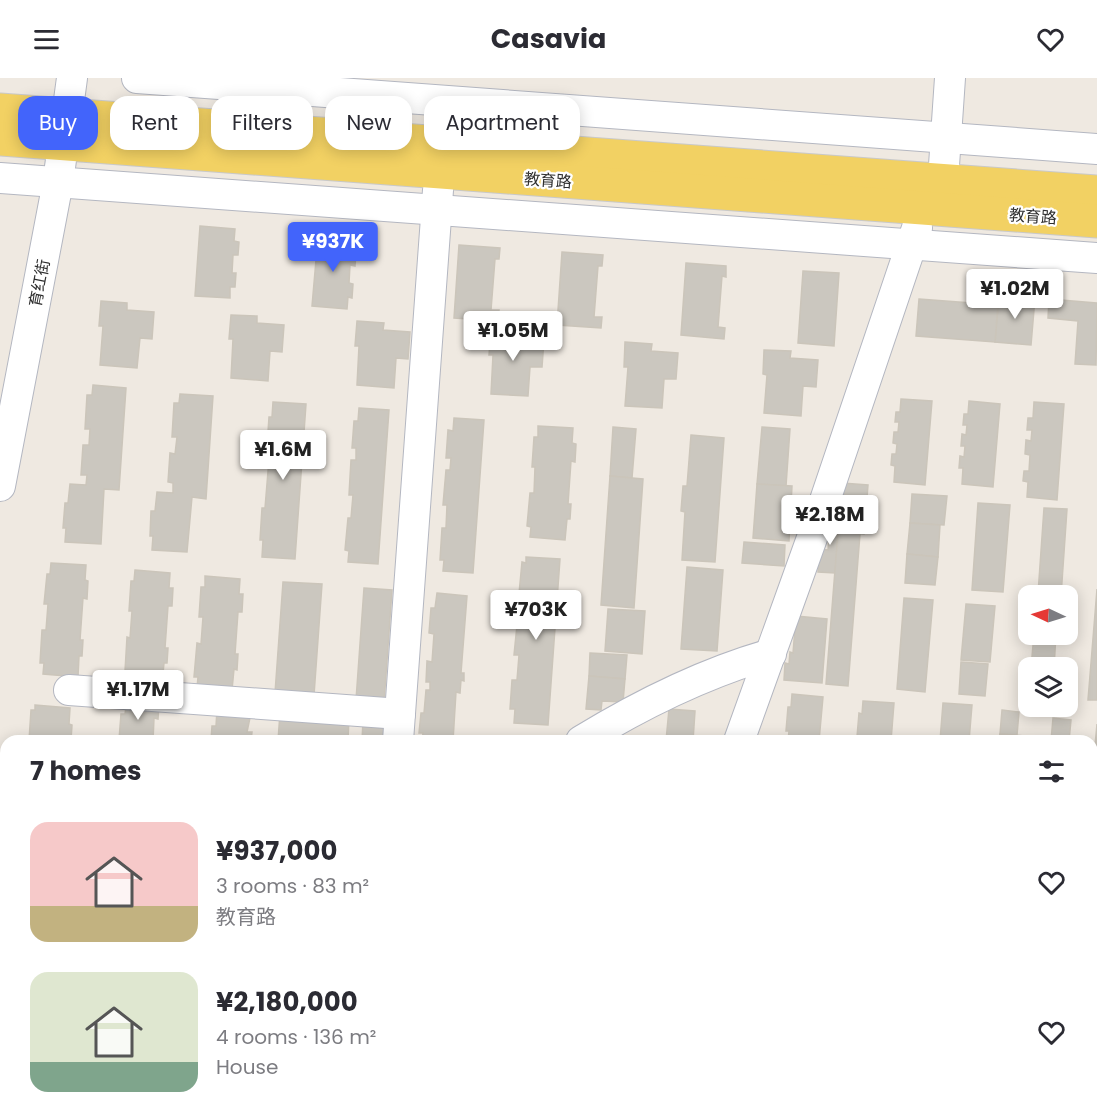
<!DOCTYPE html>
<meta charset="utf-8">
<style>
:root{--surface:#fff;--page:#f7f7f7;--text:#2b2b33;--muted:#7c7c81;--accent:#4264fb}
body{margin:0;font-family:Poppins,"Noto Sans SC",sans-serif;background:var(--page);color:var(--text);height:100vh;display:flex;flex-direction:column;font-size:22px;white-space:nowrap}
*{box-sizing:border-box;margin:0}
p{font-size:20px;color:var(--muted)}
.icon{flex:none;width:33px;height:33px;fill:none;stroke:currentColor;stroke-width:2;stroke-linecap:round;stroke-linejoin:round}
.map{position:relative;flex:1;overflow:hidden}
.sheet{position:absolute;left:0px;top:657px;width:1098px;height:386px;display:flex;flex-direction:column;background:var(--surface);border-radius:18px 18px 0 0;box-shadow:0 3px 15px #0003}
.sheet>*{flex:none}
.hud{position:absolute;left:18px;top:18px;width:600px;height:54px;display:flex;gap:12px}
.needle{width:39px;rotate:274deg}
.tools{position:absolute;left:1018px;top:507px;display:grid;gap:12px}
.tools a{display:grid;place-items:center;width:60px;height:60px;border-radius:12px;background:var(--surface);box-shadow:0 3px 15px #0003;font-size:30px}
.price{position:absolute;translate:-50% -51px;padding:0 14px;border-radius:6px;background:#fff;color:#222;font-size:20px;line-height:39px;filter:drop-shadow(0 2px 3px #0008)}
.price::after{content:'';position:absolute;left:50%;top:36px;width:18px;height:14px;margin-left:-9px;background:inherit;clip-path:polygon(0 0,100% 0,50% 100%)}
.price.active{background:var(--accent);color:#fff}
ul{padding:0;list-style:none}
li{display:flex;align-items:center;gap:18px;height:150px;padding:0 30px}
li span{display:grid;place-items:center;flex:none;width:168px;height:120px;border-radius:18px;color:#555}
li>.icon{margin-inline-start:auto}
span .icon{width:72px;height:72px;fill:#fffc;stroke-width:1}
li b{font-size:26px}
h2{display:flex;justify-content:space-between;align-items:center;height:72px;padding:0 30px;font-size:26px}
.chip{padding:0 21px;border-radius:18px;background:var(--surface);box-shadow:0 3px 15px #0003;font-size:21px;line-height:54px}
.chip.active{background:var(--accent);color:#fff}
header{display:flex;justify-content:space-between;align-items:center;height:78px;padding:0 30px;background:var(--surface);font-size:27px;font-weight:700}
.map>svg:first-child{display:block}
.education{fill:#f0e6d1}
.building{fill:#cbc7bf;stroke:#cbc5ba;stroke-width:1.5}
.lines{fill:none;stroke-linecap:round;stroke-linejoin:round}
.minor-casing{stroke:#b4b7c1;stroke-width:32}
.major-casing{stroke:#c9c9c9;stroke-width:35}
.minor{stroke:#fff;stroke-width:30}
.major{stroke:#f2d163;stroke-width:33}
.labels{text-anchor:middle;stroke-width:4.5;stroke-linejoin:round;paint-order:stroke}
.street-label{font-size:16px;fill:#2e2e2e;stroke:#fff}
</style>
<header><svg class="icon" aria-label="menu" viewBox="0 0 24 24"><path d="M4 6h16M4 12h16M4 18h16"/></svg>Casavia<svg class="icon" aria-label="heart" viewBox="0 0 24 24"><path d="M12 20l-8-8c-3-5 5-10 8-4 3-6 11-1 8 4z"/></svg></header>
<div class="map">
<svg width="1097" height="1042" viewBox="0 0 1097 1042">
<rect width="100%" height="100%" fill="#efe9e1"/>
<polygon class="education" points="124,1036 596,1037 594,1042 123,1042"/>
<g class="building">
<polygon points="200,148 235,151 234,163 239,164 238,177 233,177 232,195 236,195 235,209 230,209 230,220 195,218"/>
<polygon points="318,159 352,161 351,173 356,174 355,188 350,187 349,205 353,206 352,220 348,219 347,231 312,228"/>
<polygon points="459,167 500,170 499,181 495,181 491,232 499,232 498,243 454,240"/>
<polygon points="562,174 603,177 602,188 598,188 594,239 602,239 601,250 557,247"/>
<polygon points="686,185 726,188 726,199 722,198 718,249 725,250 724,261 681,257"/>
<polygon points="803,193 839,195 834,268 798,265"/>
<polygon points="999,217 1035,220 1031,267 995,264"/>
<polygon points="919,221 998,227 995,264 916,258"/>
<polygon points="1049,221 1097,225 1096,287 1075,286 1078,243 1048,240"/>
<polygon points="101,223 127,225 127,232 154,234 152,261 140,260 137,290 100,287 103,248 99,248"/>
<polygon points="231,237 257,238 257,245 284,247 282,274 270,273 268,303 231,300 233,261 229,261"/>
<polygon points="357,243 384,245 383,252 410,254 408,281 396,280 394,310 357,307 359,268 355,268"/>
<polygon points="491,252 518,254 517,261 544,262 542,289 530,289 528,318 491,316 493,277 489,277"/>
<polygon points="625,264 652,266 651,273 678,275 676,301 664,301 662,330 625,328 628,289 624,289"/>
<polygon points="764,272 791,273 790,280 818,282 816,309 803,308 801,338 764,335 767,297 763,296"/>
<polygon points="93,307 126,310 119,412 104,411 101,466 65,464 66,450 63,450 65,425 68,425 70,406 86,407 87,397 81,397 83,367 89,367 90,351 85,351 87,317 92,317"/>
<polygon points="180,316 213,318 206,421 192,419 187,474 152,472 153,458 150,458 151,433 155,433 157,414 173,415 173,405 168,404 170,375 175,376 177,359 172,359 174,325 179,325"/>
<polygon points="901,321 932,323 925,407 894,404 895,388 891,387 892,376 896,376 897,366 893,365 894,354 898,354 899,344 895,344 896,334 900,334"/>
<polygon points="969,323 1000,326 993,409 962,406 963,390 959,390 960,378 964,379 965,368 961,368 962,356 966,357 967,347 963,347 964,336 968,336"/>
<polygon points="273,324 306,326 295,481 262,479 263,462 260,462 262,430 265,430 270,369 267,369 269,339 272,339"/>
<polygon points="1034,324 1064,326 1057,422 1027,419 1028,404 1023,403 1024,393 1029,393 1030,377 1025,376 1026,362 1031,363 1032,352 1027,352 1028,340 1033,340"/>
<polygon points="359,330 389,332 378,486 348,484 349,473 345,472 348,440 351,440 353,417 349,417 351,382 356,382 356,370 352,370 354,343 358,343"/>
<polygon points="454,340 484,342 473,495 443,493 444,482 440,482 442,450 446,450 447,427 443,427 446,392 450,392 451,380 446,380 448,352 453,353"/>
<polygon points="538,348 573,350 572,365 576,366 575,384 571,383 568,426 571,426 570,441 567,441 565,462 530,459 531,449 527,448 530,415 534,415 535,389 532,389 534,359 538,359"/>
<polygon points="613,349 636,351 632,400 610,398"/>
<polygon points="762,349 790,351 786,408 757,406"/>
<polygon points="691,357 724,360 715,484 682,482 685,434 681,433 683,408 687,408"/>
<polygon points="610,398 643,401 634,530 601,527"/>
<polygon points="842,405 868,407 864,456 838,454"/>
<polygon points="757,406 792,408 789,463 753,460"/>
<polygon points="912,416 947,418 944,447 910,445"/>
<polygon points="978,425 1010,427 1003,514 972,512"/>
<polygon points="1044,430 1067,431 1061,518 1038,516"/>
<polygon points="831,432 840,433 835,495 818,494 819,471 828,472"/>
<polygon points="910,445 940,447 938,479 907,476"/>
<polygon points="838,454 860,456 848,608 826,606"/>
<polygon points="744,464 785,467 784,488 742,485"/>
<polygon points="907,476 938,479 935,507 905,505"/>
<polygon points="526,479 560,481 548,647 514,645 515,631 510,631 512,602 517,602 519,577 514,577 517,547 521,547 523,517 519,516 522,484 526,485"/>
<polygon points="51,485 86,487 85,502 88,503 87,521 83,520 80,562 83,562 82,578 79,578 78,599 43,596 44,585 40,585 42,552 46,552 48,526 44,526 47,496 50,496"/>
<polygon points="687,489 723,492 717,573 681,571"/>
<polygon points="135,492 170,495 169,510 173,510 172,528 168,528 165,570 168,570 167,585 164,585 162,606 127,604 128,593 125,593 127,559 130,560 132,533 129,533 131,503 134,503"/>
<polygon points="205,498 240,501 239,516 243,516 242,534 238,534 235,576 238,576 237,592 234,591 232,612 197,610 198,599 194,599 197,565 201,566 203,539 199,539 201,509 205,509"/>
<polygon points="283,504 322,506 314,617 275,615"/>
<polygon points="364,510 392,512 384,624 356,622"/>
<polygon points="1097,511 1097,622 1088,622"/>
<polygon points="437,515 467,518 461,595 464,595 464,603 461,602 460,615 456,614 453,663 422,663 423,655 419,655 421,635 424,635 426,612 430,612 430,604 426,604 427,583 432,584 434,556 429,555 431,530 435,530"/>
<polygon points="904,520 933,522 925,614 897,611"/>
<polygon points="966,526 995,528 990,584 961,582"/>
<polygon points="608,531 645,533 642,576 605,573"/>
<polygon points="796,538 827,541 822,605 784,602 785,585 789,586 790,574 793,575"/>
<polygon points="1034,556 1056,556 1054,590 1031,590"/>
<polygon points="590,575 627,577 625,601 589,598"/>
<polygon points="961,584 988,586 985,618 959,616"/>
<polygon points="589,598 625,601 623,624 602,623 601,632 586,631"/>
<polygon points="792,616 823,619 819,663 788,663 789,653 786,653 788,629 791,629"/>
<polygon points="127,621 159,627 158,641 154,640 153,663 119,662 121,636 125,636"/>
<polygon points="863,623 894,625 891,663 860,663 860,660 857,659 859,635 862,636"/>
<polygon points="943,625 972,627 969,663 940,663"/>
<polygon points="35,627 70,630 69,646 72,647 71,662 29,663 31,632 35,632"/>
<polygon points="669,631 695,633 693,663 666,663"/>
<polygon points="217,632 251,635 247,654 252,654 251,663 211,663 212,648 216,648"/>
<polygon points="1002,632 1019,634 1017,657 1000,656"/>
<polygon points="280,635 349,639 348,663 278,663"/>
<polygon points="1053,640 1071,642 1069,663 1051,663"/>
<polygon points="363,643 385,644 383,663 362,663"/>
<polygon points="1097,646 1097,1042 1061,1042 1061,1036 1092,1036 1092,700"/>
<polygon points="1000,656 1025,658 1025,663 999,663"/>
<polygon points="4,747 6,747 6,873 0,872 0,759 3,759"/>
<polygon points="32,1036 61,1036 60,1042 31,1042"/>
<polygon points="159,1036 228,1036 227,1042 159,1042"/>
<polygon points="300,1036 365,1036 364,1042 299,1042"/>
<polygon points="437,1036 493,1036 493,1042 436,1042"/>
<polygon points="641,1036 660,1036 659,1042 641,1042"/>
<rect x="684" y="1036" width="21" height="6"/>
<polygon points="731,1036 751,1037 750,1042 731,1042"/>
<polygon points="1014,1036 1034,1036 1034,1042 1013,1042"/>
</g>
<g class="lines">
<g class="minor-casing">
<g id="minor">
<polyline points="137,0 1097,71"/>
<polyline points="0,100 1097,180"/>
<polyline points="943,102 950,0"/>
<polyline points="0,408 58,104 72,0"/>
<polyline points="69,612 400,636"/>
<polyline points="398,663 438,112"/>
<path d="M581,663C640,627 704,595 771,576"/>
<polyline points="739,663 817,446 917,150"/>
<polyline points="604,1042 606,1036"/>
<polyline points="998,1042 999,1036"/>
</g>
</g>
<g class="major-casing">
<g id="major">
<polyline points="0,32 1097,114"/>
<polyline points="0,61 1097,143"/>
</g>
</g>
<use href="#minor" class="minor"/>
<use href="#major" class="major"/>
</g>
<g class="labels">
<g class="street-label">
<text transform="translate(548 102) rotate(4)" y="6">教育路</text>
<text transform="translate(1033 138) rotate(4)" y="6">教育路</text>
<text transform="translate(39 205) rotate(-79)" y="6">育红街</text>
</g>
</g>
</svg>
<div class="tools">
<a><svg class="needle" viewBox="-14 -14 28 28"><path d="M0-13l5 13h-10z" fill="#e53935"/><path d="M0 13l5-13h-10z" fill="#7c7c81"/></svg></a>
<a><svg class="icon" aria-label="layers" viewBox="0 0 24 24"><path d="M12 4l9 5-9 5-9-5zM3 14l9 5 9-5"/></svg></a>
</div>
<b class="price active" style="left:333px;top:195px">¥937K</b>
<b class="price" style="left:1015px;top:242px">¥1.02M</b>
<b class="price" style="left:513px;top:284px">¥1.05M</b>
<b class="price" style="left:283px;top:403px">¥1.6M</b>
<b class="price" style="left:830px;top:468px">¥2.18M</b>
<b class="price" style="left:536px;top:563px">¥703K</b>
<b class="price" style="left:138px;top:643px">¥1.17M</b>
<div class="hud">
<a class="chip active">Buy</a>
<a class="chip">Rent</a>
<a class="chip">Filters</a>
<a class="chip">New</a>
<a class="chip">Apartment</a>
</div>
<section class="sheet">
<h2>7 homes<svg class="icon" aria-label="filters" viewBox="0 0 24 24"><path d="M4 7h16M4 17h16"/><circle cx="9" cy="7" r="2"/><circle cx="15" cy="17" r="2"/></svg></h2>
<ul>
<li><span style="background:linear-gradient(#f6c9c9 70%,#c2b280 0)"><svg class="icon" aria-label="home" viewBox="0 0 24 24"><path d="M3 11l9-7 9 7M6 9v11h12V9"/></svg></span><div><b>¥937,000</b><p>3 rooms · 83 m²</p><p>教育路</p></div><svg class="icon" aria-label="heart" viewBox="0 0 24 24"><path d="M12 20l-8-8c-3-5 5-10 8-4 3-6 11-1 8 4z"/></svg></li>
<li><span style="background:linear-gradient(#dfe7d0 75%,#7fa58c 0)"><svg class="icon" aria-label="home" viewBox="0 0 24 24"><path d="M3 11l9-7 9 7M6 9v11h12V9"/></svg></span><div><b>¥2,180,000</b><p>4 rooms · 136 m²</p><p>House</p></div><svg class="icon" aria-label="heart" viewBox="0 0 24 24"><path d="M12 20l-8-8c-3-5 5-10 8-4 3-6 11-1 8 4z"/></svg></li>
</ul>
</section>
</div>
